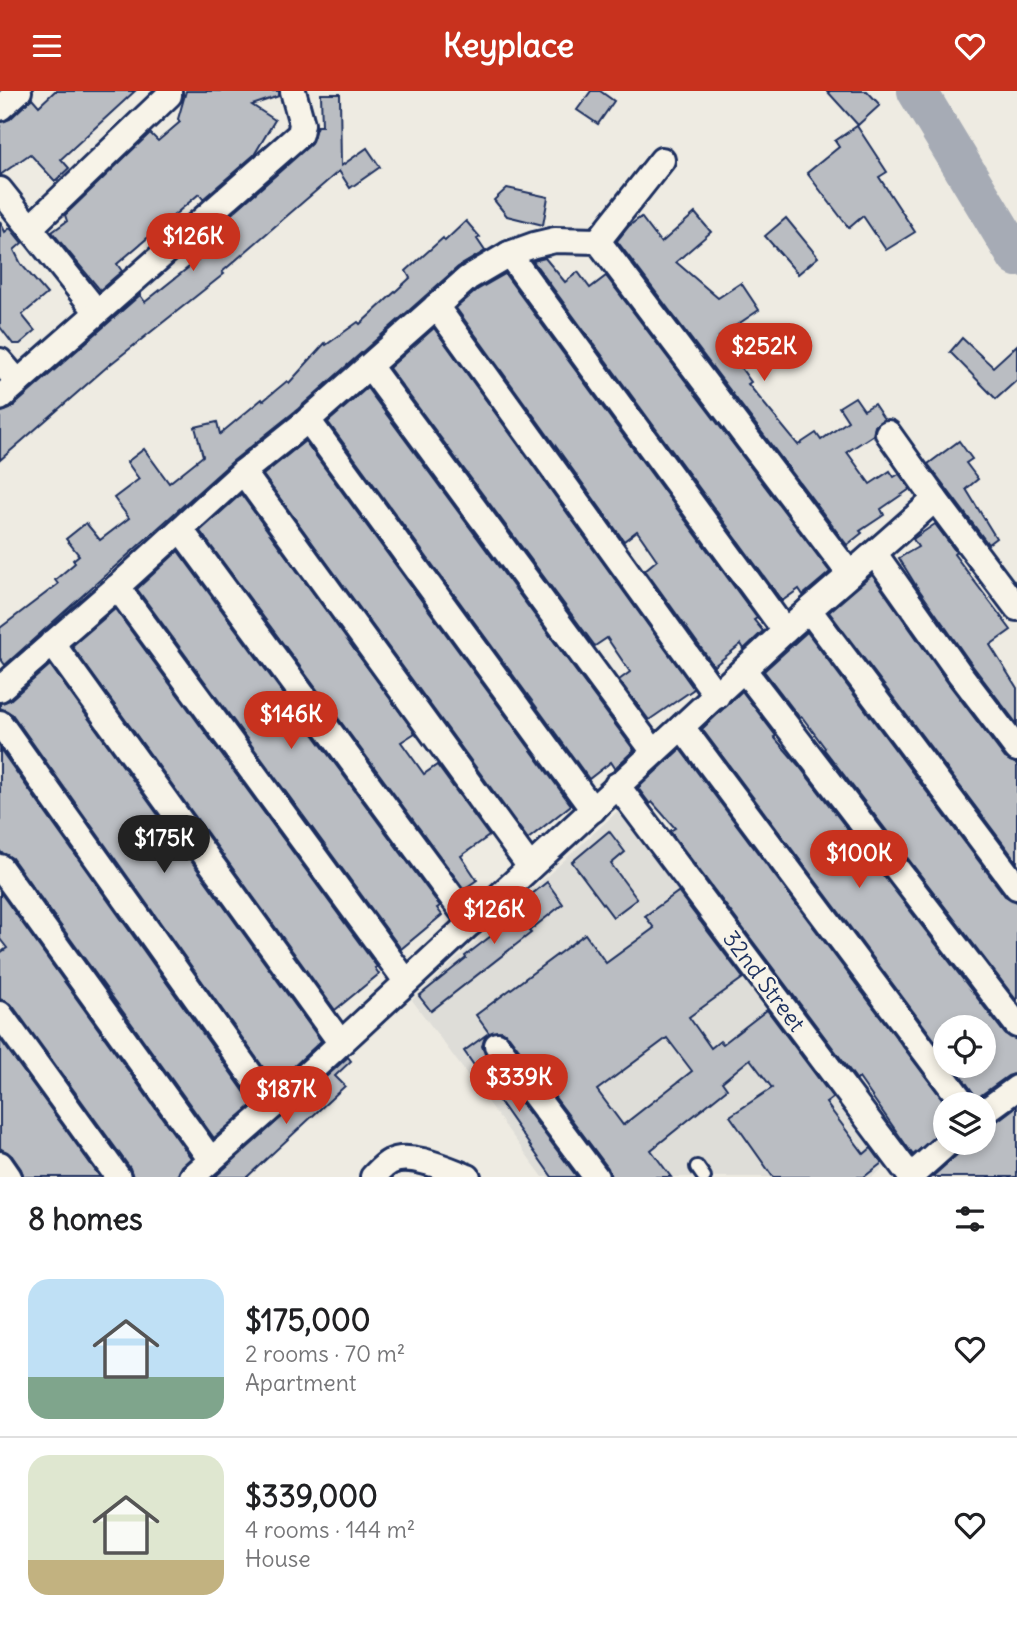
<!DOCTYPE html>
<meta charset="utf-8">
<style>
:root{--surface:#fff;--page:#f6f6f6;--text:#202124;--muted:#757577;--line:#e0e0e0;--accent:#c8321e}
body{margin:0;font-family:Delius,sans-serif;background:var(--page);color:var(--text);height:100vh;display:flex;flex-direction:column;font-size:26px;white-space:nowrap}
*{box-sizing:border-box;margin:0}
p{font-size:23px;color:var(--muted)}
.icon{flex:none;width:38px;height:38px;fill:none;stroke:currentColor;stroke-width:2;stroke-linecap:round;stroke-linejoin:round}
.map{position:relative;height:1086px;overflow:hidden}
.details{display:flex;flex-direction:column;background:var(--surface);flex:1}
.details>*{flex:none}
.buttons{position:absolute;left:933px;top:924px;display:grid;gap:14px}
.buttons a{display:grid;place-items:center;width:63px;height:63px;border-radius:50%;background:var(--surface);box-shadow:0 4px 10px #0003;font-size:35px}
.price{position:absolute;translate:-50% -60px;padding:0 16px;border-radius:24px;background:var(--accent);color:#fff;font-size:23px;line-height:46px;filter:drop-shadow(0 2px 4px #0008)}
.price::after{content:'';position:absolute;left:50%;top:42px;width:21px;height:16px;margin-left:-10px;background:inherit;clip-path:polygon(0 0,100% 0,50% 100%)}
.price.current{background:#222;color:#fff}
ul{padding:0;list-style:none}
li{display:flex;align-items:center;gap:21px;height:175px;padding:0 28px}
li+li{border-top:2px solid var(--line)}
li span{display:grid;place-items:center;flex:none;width:196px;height:140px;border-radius:21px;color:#555}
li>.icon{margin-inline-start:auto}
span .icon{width:84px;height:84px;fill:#fffc;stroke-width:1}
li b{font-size:30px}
h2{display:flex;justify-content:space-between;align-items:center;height:84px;padding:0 28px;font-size:30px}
header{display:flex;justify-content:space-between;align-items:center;height:91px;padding:0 28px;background:var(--accent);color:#fff;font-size:32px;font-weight:700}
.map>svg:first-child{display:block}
.built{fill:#deddd8}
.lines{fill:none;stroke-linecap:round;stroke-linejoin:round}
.river{stroke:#a6abb5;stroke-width:40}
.building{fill:#babdc2;stroke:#1b2f5e;stroke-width:2;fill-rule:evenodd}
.lane-casing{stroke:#1b2f5e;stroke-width:18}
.street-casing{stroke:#1b2f5e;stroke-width:30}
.lane{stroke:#f7f3e8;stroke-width:12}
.street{stroke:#f7f3e8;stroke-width:24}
.labels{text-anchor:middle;stroke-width:5;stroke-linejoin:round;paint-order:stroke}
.street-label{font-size:23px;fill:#1b2f5e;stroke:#f7f3e8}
</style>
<header><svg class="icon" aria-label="menu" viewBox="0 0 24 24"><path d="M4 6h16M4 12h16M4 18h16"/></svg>Keyplace<svg class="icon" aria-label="heart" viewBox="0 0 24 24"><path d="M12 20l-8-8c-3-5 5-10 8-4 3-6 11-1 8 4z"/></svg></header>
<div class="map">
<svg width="1017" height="1086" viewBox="0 0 1017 1086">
<rect width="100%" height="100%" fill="#eeebe2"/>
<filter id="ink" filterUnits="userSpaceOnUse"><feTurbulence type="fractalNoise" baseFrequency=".0143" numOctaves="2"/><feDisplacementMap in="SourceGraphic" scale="14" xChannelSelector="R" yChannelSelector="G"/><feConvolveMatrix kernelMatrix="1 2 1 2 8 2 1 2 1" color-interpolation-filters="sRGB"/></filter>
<g filter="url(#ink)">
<polygon class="built" points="619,719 887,1074 872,1086 543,1086 412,909"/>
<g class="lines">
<polyline class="river" points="917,0 1017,166"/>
</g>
<g class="building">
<polygon points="55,0 135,0 61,68 69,77 55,90 30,63 0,84 0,31 10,28 32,7 39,15"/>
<polygon points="186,0 279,0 279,5 252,14 275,29 254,64 203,108 199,103 117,173 122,180 100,199 52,141 67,130 65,124 150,42 158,50 180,31 178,28"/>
<polygon points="591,0 600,0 614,10 598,33 577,19"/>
<polygon points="827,0 867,0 880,14 858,34"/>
<polygon points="321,3 340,3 341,75 367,57 380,76 350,97 339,80 222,181 224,183 108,275 0,369 0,321 10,318 140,204 145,211 209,160 201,150 310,54 317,35 322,35"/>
<polygon points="857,35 887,81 879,86 915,141 886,159 863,125 849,137 807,82 839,56 835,50"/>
<polygon points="507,97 548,106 543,134 507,125 494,109"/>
<polygon points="695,122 711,141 676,171 718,207 741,192 759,219 719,246 751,291 748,293 798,354 816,342 821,349 848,330 839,316 855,306 864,319 874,313 884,328 875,335 873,344 847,361 870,393 890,380 894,386 899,383 910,398 881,418 884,424 860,440 862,442 847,454 617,150 629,135 641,126 661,152"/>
<polygon points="786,127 818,166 798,183 765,145"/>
<polygon points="0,130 5,141 10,137 22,152 14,159 21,173 47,203 22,224 35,240 20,253 13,253 0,236"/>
<polygon points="466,130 480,146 477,148 485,160 458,176 298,318 233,370 5,574 0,567 0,537 58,493 55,489 75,472 73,469 79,464 66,448 86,432 100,449 129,427 114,407 139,388 127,371 144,358 169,392 203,365 195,336 217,331 220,343 262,308 263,310 287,290 289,292 325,252 326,254 358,231 360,233 410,187 406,180 443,147 445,150"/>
<polygon points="545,167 565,191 578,181 590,197 606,185 830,481 803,504 799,498 782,510 533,170"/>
<polygon points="505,183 757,527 754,529 763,540 744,558 741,553 714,575 645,479 657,469 637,440 624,450 456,217 477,199"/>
<polygon points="434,237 694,598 649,629 619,589 630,581 607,547 595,555 389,277"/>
<polygon points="962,247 993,276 1017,254 1017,289 996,308 950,261"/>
<polygon points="367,297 634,659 615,677 611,671 589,688 328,331"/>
<polygon points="305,350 571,714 528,748 263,384"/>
<polygon points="959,350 972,368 966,372 978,388 966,398 996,447 988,453 928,373"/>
<polygon points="241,403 415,642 401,651 424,683 437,674 489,745 461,765 477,789 464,798 200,440"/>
<polygon points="935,433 956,461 954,463 1011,539 990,554 1017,597 1017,633 972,574 915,493 899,467 918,456 913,448"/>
<polygon points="178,460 440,815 437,817 442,824 401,858 137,498"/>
<polygon points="872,484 948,592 1005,667 1017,673 1017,771 829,521"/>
<polygon points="115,518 377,876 375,877 379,883 335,919 72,555"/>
<polygon points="807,541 1005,805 1017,811 1017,910 824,658 825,657 802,626 800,627 764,580"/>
<polygon points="50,574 321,950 275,993 12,623 0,617 0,612 10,609"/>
<polygon points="742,600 776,645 774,646 799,675 1005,943 1017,949 1017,982 1008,985 977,1007 954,975 984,975 984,936 945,936 945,963 702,638"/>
<polygon points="0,658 253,1013 214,1047 12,767 0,761"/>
<polygon points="680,658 946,1013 945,1038 913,1064 859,987 857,989 670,740 675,737 652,711 650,713 638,697"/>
<polygon points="609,740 625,761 611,773 637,808 613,826 572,771"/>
<polygon points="547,791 563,813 529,840 531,842 431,920 419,905 466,867 465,865 526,818 521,812"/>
<polygon points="0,801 191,1067 182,1075 178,1086 133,1086 130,1077 12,914 0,908 0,862 7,857 0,848"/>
<path d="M678,801L743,887L689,926L711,957L720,950L723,953L767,919L833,1007L826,1012L864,1063L871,1057L882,1072L864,1086H773L730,1025L772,997L750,968L722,991L727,998L651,1059L671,1086H611L608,1077L509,945L502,940L489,942L476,924L585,843L606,872L654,837L645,825ZM667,947L692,980L623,1034L597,999Z"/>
<polygon points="486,944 482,955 485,963 577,1086 552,1086 464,960"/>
<polygon points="0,948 100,1086 24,1086 21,1078 12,1065 0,1057"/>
<polygon points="348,966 351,970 335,985 345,995 247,1086 215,1086"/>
<polygon points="1017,1015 1017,1086 932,1086 958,1063 962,1052 984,1052 984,1036 993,1033"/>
</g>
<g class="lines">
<g class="lane-casing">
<polyline id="lane" points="697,1076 704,1086"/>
</g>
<g class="street-casing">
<g id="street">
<polyline points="0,17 19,0"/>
<polyline points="0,99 97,221"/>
<polyline points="31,136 169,4 169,0"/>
<polyline points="598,150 662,69"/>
<polyline points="509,163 785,540"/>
<polyline points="436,215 717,605"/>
<polyline points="0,270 18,291"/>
<polyline points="370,276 654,661"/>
<polyline points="0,307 300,43 302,33 293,0"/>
<polyline points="308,329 593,719"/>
<polyline points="243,381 530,776"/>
<polyline points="935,408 1017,517"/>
<polyline points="181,439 471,832"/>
<polyline points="875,463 960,583 1017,658"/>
<polyline points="117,496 406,890"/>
<polyline points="809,519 1017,796"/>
<polyline points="52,552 340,951"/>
<polyline points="744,579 1017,934"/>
<polyline points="0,598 117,496 243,381 308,329 468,187 509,163 534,154 555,149 598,150 849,482"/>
<polyline points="0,632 273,1015"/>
<polyline points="682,636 964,1013"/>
<polyline points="617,694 911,1086"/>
<polyline points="0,776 211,1069"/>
<polyline points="0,923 118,1086"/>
<polyline points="497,954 596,1086"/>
<polyline points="984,1021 1017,997"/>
<polyline points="0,1073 9,1086"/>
<path d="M192,1086L273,1015L785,540C835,496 886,453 935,408L888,342"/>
<path d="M373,1086C378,1081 384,1074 390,1071C410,1060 449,1079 468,1086"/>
<polyline points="910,1086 948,1052"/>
</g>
</g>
<use href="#lane" class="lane"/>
<use href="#street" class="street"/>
</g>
</g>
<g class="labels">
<g class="street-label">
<text transform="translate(764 890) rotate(53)" y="8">32nd Street</text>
</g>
</g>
</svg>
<div class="buttons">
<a><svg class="icon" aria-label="locate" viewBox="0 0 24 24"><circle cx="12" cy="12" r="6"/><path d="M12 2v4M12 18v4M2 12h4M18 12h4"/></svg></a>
<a><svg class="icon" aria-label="layers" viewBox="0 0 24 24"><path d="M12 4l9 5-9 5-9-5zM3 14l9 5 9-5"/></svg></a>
</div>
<b class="price" style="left:193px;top:182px">$126K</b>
<b class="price" style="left:764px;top:292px">$252K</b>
<b class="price" style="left:291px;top:660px">$146K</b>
<b class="price current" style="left:164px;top:784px">$175K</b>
<b class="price" style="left:859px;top:799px">$100K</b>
<b class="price" style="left:494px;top:855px">$126K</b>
<b class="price" style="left:519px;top:1023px">$339K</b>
<b class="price" style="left:286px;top:1035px">$187K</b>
</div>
<section class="details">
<h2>8 homes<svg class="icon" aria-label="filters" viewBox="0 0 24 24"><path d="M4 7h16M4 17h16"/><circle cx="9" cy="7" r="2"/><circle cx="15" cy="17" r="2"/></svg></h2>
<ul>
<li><span style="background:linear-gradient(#bfe0f5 70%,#7fa58c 0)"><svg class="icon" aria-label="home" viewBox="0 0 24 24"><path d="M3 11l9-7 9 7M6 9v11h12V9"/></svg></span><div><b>$175,000</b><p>2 rooms · 70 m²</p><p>Apartment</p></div><svg class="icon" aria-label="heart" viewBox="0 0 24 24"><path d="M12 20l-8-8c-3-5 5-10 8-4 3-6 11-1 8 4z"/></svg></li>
<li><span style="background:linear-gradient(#dfe7d0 75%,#c2b280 0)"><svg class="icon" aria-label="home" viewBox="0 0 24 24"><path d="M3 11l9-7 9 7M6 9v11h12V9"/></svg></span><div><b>$339,000</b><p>4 rooms · 144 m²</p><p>House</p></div><svg class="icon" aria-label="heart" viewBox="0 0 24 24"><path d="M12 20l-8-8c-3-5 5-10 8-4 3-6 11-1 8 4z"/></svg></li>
</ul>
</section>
